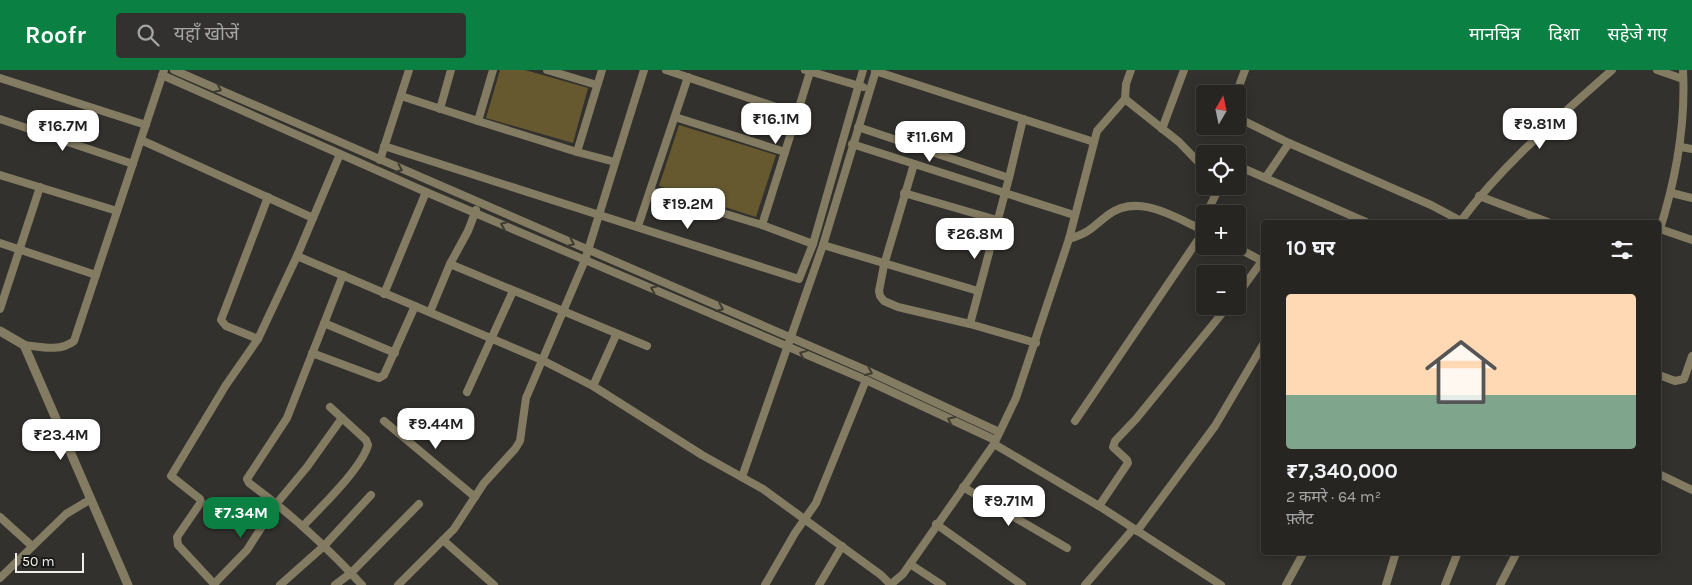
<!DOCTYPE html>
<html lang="hi">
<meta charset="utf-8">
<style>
:root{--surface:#262522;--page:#32312f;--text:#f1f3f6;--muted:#a4a5a5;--line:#424240;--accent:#0b8043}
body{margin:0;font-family:Karla,"Noto Sans Devanagari",sans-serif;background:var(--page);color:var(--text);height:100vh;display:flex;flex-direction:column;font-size:19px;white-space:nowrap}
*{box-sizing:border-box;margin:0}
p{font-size:16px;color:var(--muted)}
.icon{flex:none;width:28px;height:28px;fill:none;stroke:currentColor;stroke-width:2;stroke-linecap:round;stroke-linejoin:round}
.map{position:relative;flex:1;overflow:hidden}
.details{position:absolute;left:1261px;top:150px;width:400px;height:335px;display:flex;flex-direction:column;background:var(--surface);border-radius:5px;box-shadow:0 2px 12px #0003,0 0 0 1px var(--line)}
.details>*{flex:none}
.needle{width:32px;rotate:9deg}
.buttons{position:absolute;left:1196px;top:15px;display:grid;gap:10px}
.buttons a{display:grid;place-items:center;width:50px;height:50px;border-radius:5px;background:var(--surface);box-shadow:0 2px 12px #0003,0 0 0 1px var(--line);font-size:25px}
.scale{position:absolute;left:15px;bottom:12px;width:69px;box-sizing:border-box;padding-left:5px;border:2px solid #eeeeeb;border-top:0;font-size:14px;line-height:18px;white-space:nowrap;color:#eeeeeb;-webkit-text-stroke:4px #191917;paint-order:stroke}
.price{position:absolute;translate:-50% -42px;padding:0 11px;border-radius:10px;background:#fff;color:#222;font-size:16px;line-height:32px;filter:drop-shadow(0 1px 2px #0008)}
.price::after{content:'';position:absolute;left:50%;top:30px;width:15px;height:11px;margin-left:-8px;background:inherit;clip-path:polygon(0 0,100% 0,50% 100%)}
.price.active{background:var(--accent);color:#fff}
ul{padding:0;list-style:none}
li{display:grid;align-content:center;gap:10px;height:265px;padding:0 25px}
li span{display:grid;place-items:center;height:155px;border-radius:5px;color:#555}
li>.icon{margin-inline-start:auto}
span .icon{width:90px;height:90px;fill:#fffc;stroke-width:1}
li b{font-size:21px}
h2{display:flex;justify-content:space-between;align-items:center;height:60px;padding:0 25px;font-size:21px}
header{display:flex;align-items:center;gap:30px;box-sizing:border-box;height:70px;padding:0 25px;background:var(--accent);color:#fff}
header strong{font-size:24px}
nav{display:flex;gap:28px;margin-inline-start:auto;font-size:18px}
.search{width:350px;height:45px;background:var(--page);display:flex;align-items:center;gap:12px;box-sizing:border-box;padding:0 18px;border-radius:5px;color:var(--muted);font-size:19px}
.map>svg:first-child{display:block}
.green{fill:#665930}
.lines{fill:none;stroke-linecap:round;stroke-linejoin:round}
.minor{stroke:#847c62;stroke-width:8}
.tertiary{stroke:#847c62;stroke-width:9}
.oneway{stroke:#3e3c31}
</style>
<header>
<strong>Roofr</strong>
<div class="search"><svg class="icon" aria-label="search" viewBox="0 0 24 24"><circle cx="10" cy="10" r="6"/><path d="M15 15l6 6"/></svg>यहाँ खोजें</div>
<nav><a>मानचित्र</a><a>दिशा</a><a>सहेजे गए</a></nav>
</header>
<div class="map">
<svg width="1692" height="515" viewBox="0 0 1692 515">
<rect width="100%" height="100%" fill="#32312e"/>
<g class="green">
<polygon points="500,0 525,0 588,18 573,73 486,48"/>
<polygon points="679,55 776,85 756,147 659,116"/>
</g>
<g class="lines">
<g class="minor">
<polyline points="174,0 868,301 999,362"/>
<polyline points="547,0 597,15"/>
<polyline points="602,0 577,82 615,92"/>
<polyline points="666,0 797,44 762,155 813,174"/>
<polyline points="805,0 863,17"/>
<polyline points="1657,0 1683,9"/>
<polyline points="875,1 1094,72"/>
<polyline points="162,5 426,122 866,310 995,370"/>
<polyline points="0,8 146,55"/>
<polyline points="1236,24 1245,0"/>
<polyline points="401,26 478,51 493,0"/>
<polyline points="1125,29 1179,72 1205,99"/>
<polyline points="440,39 451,0"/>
<polyline points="797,44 810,2"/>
<polyline points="675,47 785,82"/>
<polyline points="1238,48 1289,73"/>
<polyline points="0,49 133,94"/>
<polyline points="1023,49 1009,108 970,254 1036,273"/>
<polyline points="478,51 577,82"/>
<polyline points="858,57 1009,108"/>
<polyline points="1162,59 1184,0"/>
<polyline points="141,70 313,148"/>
<polyline points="852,74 1074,145"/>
<polyline points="384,76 799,209 813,174 863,0"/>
<polyline points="1681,77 1692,79"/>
<polyline points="340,84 297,186 542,290 593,316 702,385 763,419 881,505 891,515"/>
<polyline points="380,90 409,0"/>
<polyline points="914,94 884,195 879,221 880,226 884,231 898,237 970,254"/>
<polyline points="1238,96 1366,152"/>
<polyline points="0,105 117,141"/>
<polyline points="1266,107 1289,73 1431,135 1461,151"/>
<polyline points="650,121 762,155"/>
<polyline points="904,123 997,150"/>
<polyline points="1672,123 1692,128"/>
<polyline points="1479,126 1548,152"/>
<polyline points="1206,144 1220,116"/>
<path d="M1460,152C1503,94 1558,48 1612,0"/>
<polyline points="638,156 688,7"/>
<polyline points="1660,159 1692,170"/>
<path d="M1659,162C1676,109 1686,56 1683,0"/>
<path d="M1069,169C1091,162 1091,158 1108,145C1138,122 1176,148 1205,161"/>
<polyline points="0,173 96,205"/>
<polyline points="823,175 978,221"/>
<polyline points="1234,176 1264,192"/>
<polyline points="450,194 468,161 476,140"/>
<path d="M343,205L287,348L247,409L249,413C290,443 328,478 362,515"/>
<polyline points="384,224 426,122"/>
<polyline points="1238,224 1262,191"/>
<polyline points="0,239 40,117"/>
<polyline points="430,242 450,194 647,276"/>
<polyline points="324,253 395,283"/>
<polyline points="258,269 226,256 221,250 268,127"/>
<path d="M24,275C41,277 60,282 74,271L164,0"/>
<polyline points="312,283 379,308 384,305 415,236"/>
<polyline points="1659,305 1675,311 1684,309 1692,286"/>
<polyline points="593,316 616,265"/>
<polyline points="467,322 513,221"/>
<polyline points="384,351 475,427"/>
<polyline points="1075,351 1204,161"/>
<polyline points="994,374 1099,436 1221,515"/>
<polyline points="1659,404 1692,420"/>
<polyline points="742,407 823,175 876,0"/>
<polyline points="963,417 1067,478"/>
<polyline points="1099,436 1128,393 1127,390 1113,377 1115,371 1136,349 1228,236"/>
<polyline points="0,447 32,476"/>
<polyline points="936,454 1022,515"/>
<path d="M303,456C320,438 362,398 368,375L366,370L330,337"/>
<polyline points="1137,461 1215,356 1264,273"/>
<polyline points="443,470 494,515"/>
<polyline points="910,494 942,515"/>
<polyline points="0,508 66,444 91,429"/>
<polyline points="214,514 247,480 277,433 307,397 342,348"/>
<polyline points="215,515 178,475 177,467 201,432 200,429 171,406 226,315 258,269 297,186"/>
<polyline points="280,515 324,476 371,425"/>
<polyline points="335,515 351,503 419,434"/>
<polyline points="398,515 454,459 484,413 515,379 520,371 526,328 585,190 644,0"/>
<polyline points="765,515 795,463 816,433 866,310"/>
<polyline points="819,515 842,476"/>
<polyline points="890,515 903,504 994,374 1016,328 1069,169 1097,61 1125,29 1126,14 1131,0"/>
<polyline points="1085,515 1133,459"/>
<polyline points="1286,515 1304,482"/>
<polyline points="1386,515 1396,482"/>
<polyline points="1445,515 1458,482"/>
<polyline points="1500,515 1517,482"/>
</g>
<polyline class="tertiary" points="0,261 24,275 128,515"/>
</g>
<defs><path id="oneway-chevron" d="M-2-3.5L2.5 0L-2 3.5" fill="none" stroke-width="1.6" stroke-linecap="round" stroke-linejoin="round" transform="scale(1.25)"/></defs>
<g class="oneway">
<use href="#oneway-chevron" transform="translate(218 19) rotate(23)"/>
<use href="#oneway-chevron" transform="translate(399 99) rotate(24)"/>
<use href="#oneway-chevron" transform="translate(504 155) rotate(-157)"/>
<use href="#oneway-chevron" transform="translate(571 173) rotate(24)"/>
<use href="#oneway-chevron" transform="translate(654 219) rotate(-157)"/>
<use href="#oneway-chevron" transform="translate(720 238) rotate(23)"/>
<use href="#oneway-chevron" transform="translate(803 284) rotate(-158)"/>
<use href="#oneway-chevron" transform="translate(869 302) rotate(24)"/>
<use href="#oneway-chevron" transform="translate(951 350) rotate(-155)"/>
</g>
</svg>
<div class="buttons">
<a><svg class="needle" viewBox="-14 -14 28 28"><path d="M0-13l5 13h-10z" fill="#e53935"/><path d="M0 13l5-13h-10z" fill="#a4a5a5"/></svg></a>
<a><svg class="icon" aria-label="locate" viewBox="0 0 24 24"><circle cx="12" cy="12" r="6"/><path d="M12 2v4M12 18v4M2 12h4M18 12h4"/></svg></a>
<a>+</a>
<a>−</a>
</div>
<div class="scale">50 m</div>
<b class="price" style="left:776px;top:75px">₹16.1M</b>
<b class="price" style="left:1540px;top:80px">₹9.81M</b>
<b class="price" style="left:63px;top:82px">₹16.7M</b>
<b class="price" style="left:930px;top:93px">₹11.6M</b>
<b class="price" style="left:688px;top:160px">₹19.2M</b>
<b class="price" style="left:975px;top:190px">₹26.8M</b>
<b class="price" style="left:436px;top:380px">₹9.44M</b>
<b class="price" style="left:61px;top:391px">₹23.4M</b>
<b class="price" style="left:1009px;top:457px">₹9.71M</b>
<b class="price active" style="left:241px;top:469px">₹7.34M</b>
<section class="details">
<h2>10 घर<svg class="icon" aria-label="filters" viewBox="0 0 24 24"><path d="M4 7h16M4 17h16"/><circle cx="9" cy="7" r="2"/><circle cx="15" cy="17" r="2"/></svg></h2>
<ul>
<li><span style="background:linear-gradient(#ffd9b3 65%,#7fa58c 0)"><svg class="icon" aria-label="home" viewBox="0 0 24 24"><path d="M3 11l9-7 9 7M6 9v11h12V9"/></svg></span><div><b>₹7,340,000</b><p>2 कमरे · 64 m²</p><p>फ़्लैट</p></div></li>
</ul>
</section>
</div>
